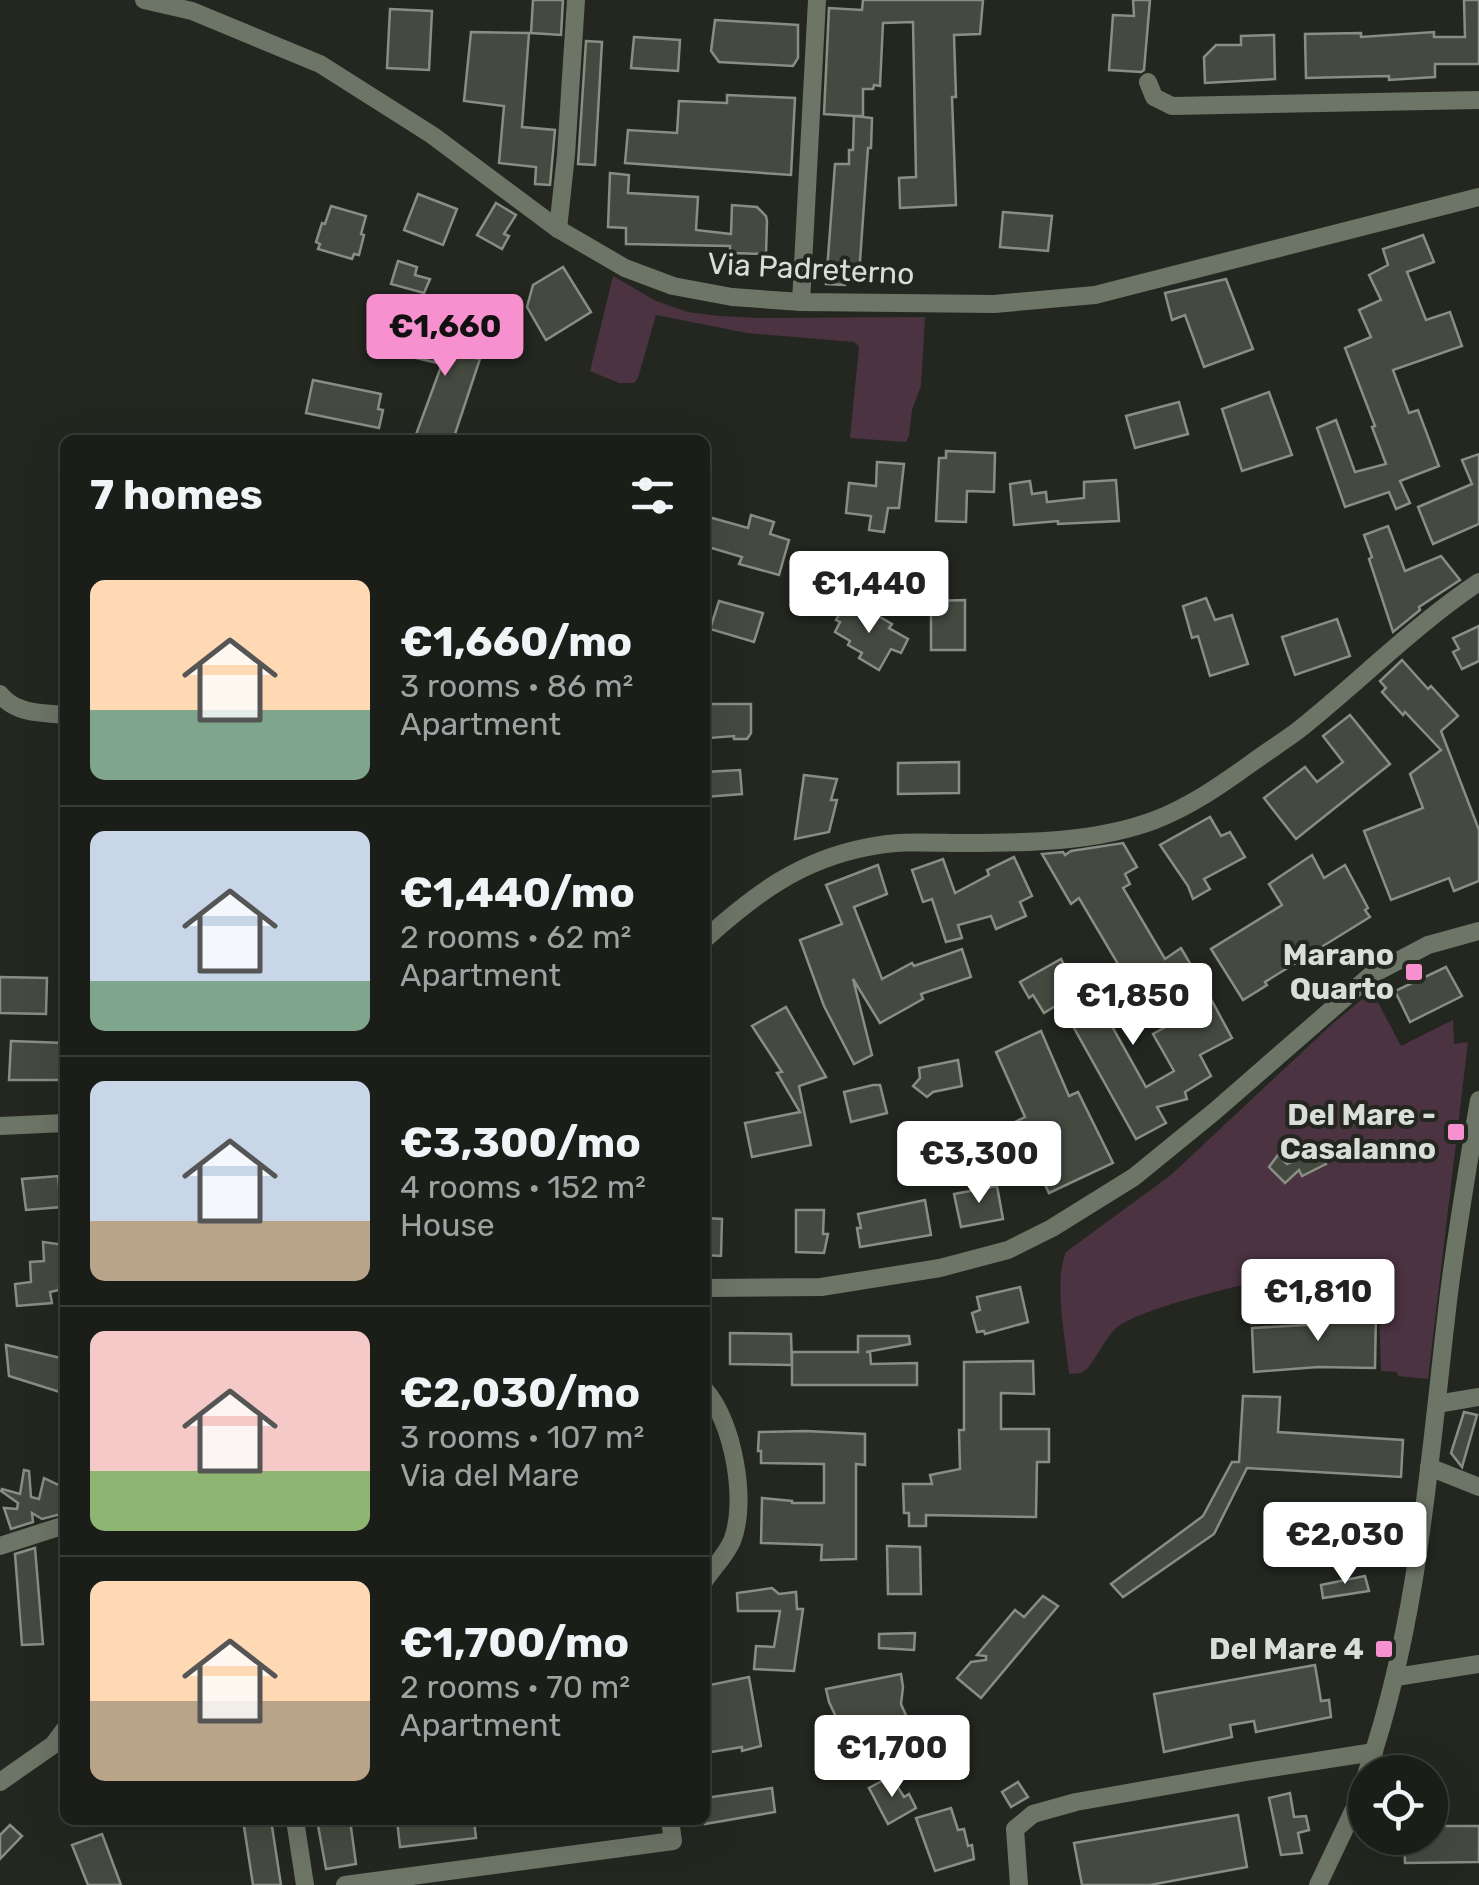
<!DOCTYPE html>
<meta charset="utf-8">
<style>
:root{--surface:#1a1d18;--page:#232621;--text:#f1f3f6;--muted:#9fa2a2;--line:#383b37;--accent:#f790ce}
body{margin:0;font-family:Rubik,sans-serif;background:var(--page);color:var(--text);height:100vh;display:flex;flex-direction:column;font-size:38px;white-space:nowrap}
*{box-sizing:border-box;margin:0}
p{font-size:32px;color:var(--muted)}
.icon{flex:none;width:55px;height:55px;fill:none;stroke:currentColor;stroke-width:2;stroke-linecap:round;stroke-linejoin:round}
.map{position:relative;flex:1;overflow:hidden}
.details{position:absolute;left:60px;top:435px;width:650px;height:1390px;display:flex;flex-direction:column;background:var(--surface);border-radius:15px;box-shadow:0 10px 40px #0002,0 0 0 2px var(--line)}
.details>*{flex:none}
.controls{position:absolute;left:1348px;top:1755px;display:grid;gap:20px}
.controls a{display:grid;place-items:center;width:100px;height:100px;border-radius:50%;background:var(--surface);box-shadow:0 10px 40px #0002,0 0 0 2px var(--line);font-size:50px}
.price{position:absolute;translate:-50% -85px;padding:0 22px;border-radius:10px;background:#fff;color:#222;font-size:32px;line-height:65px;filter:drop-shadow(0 2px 5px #0008)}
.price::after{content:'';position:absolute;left:50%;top:60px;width:30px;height:22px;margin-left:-15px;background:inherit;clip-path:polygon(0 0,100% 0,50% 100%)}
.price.active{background:var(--accent);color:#111}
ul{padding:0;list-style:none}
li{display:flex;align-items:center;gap:30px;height:250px;padding:0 30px}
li+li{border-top:2px solid var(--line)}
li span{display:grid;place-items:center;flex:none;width:280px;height:200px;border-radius:15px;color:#555}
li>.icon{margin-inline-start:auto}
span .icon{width:120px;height:120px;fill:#fffc;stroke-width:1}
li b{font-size:42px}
h2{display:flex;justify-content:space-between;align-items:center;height:120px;padding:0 30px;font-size:42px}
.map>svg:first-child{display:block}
.green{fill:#4b3341}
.building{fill:#454a41;stroke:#888e84;stroke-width:2.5}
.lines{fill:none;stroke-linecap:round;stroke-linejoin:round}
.minor{stroke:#6d7567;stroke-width:18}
.poi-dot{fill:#f790ce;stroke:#232720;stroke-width:4}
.labels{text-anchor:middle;stroke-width:8;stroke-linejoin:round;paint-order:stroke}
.street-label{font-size:30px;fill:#daddd8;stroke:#232720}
.poi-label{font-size:30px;font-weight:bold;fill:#daddd8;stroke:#232720;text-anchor:end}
</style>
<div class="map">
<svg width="1479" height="1885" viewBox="0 0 1479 1885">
<rect width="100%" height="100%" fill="#232720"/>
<g class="green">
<polygon points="613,276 656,301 688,312 719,316 759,318 925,317 921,386 912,410 909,436 906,442 850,438 859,347 854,342 747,333 656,315 638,378 634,383 619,383 590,371"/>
<path d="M1372,991L1401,1046L1453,1020L1454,1044L1468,1042L1428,1379L1398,1376L1397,1372L1381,1371L1379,1307L1285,1310L1284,1315L1270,1316V1324L1250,1325L1247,1284C1220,1290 1131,1312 1114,1330C1103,1342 1097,1357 1087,1369L1081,1373L1069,1374C1066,1340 1053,1282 1066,1252L1171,1175L1331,1025Z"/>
</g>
<g class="building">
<polygon points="533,0 563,0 561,35 531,33"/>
<polygon points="863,0 983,0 980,34 954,35 956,97 952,97 956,205 900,208 899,178 916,177 913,22 883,23 880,86 874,85 873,89 863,89 863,116 855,116 872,118 871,148 868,148 859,275 845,274 845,285 826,284 835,164 849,164 849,150 853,150 854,116 824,114 829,8 862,10"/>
<polygon points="1133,0 1150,0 1144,70 1141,72 1109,70 1113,15 1134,16"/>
<polygon points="1464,0 1479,0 1479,64 1435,64 1435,77 1389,80 1389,76 1306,78 1305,34 1361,33 1361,37 1434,32 1434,37 1465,37"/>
<polygon points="390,9 432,11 429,70 387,68"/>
<polygon points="715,20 798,25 798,58 793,66 719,62 711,51"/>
<polygon points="471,32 529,33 522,127 555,130 550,185 535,184 536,167 499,163 504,106 464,101"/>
<polygon points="1274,35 1275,79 1205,83 1204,57 1216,45 1241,45 1241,36"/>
<polygon points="634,37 680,40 678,71 631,68"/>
<polygon points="586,41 602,42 595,165 578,164"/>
<polygon points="727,95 795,98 791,175 625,163 628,130 677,133 679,101 727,103"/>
<polygon points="610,173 629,175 628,193 698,197 696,230 731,234 732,205 757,207 766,216 767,221 766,254 730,253 730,246 626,244 626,228 608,227"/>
<polygon points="418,194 457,209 443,245 404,230"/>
<polygon points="496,203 516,215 504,234 509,236 502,249 477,235"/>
<polygon points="331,206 366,216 361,234 364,235 359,255 354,254 352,259 318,249 320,244 316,242 322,223 325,224"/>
<polygon points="1003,212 1052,216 1048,251 1000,247"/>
<polygon points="1423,235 1434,262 1407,272 1426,320 1450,312 1462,346 1393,370 1409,413 1418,410 1439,466 1400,481 1410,503 1396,509 1389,492 1345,507 1317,428 1336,420 1355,472 1386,464 1372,427 1375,426 1345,348 1371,337 1359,310 1381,300 1369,275 1388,265 1383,249"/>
<polygon points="398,261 417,267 415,275 430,279 424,293 391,284"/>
<polygon points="563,267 591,312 546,340 527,307 533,285"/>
<polygon points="1226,279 1253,349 1204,367 1185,315 1172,320 1165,293"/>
<polygon points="424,318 468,331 460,354 480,359 453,440 414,440 442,364 412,357"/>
<polygon points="313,380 381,394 378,409 383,410 379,428 306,413"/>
<polygon points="1269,392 1292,455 1242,471 1222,409"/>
<polygon points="1179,402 1188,434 1135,448 1126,416"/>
<polygon points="946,451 995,453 994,492 967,491 966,522 936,521 939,458 946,458"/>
<polygon points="1479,454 1479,524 1433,544 1418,507 1472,484 1462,460"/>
<polygon points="877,462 904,464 899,508 888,508 884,532 869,530 871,516 846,513 849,483 876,486"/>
<polygon points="1116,480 1119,521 1058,524 1058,521 1014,525 1010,484 1030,481 1032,494 1046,492 1047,502 1084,498 1084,482"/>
<polygon points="751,515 774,522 770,534 789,540 779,575 739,564 742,557 705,546 705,516 748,528"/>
<polygon points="1388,526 1405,571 1441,556 1460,580 1419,607 1420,610 1393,632 1369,559 1372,557 1364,535"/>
<polygon points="1206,598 1215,620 1232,615 1248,664 1210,676 1198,636 1192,638 1183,606"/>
<polygon points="965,600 965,650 931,650 931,601"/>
<polygon points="719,601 763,613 754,642 710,629"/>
<polygon points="844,606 859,614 863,607 892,624 889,628 908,639 901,653 891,649 879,670 859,658 862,653 848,645 850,641 835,632 840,622 836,620"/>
<polygon points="1337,619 1350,656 1295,675 1282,637"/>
<polygon points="1479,626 1479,661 1462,669 1453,652 1459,649 1453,638"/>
<polygon points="1402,660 1428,689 1431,686 1458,716 1441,731 1479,830 1479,881 1454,891 1449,878 1391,900 1364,831 1423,808 1410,774 1441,750 1405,712 1403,715 1382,692 1386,688 1380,681"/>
<polygon points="710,704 751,704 751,733 747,739 734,739 734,736 710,738"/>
<polygon points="1350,715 1390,764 1296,839 1264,798 1305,767 1317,782 1343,762 1323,736"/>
<polygon points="959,762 959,793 898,794 898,763"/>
<polygon points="740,770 742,794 705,797 705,772"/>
<polygon points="804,775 837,779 831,800 837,800 829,832 795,839"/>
<polygon points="1210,817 1221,836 1230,832 1245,857 1204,879 1210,889 1193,899 1188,886 1160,845"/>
<polygon points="1123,843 1137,867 1125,874 1130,884 1123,888 1165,959 1181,948 1198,977 1172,995 1167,989 1139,1006 1131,994 1134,991 1079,898 1071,904 1042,854 1063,852 1065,855 1071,851"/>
<polygon points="1312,855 1324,878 1345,865 1368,908 1365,910 1370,917 1265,982 1267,985 1243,1000 1211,949 1282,905 1269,884"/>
<polygon points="1014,857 1032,896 1020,902 1026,916 996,929 991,916 958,925 962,938 946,942 932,899 923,902 912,870 943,859 955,893 989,875 987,870"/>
<polygon points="878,865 887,894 854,907 882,979 912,963 914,966 962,949 971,977 921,994 923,999 880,1023 853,979 872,1055 854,1064 824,1006 800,940 842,924 826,885"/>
<polygon points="1061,959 1080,993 1090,987 1146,1087 1174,1071 1153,1034 1212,1001 1232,1038 1200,1055 1211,1076 1185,1092 1187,1099 1157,1107 1166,1123 1136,1139 1060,1003 1044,1013 1033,995 1029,998 1020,982"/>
<polygon points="1446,967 1462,996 1410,1022 1395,991"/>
<polygon points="0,977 47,978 46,1014 0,1013"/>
<polygon points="786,1007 826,1077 799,1086 811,1145 752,1157 745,1123 800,1112 777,1073 782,1072 752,1026"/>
<polygon points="1041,1031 1069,1096 1078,1092 1113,1163 1049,1193 1015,1122 1025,1117 996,1052"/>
<polygon points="11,1041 65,1043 65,1080 9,1080"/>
<polygon points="958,1060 962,1086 933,1092 927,1097 913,1086 920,1078 919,1068"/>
<polygon points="873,1085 880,1085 887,1113 851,1122 844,1092"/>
<polygon points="942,1124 947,1144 954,1143 956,1153 906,1165 902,1150 914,1148 912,1141 919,1140 917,1130"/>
<polygon points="1319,1149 1326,1164 1302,1176 1299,1170 1285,1183 1269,1167 1278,1155 1287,1164"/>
<polygon points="58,1176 61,1207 26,1210 22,1179"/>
<polygon points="997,1186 1003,1219 961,1227 954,1194"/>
<polygon points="925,1200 931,1235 860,1247 857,1228 861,1228 858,1214"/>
<polygon points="796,1210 824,1210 823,1234 828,1234 824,1253 796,1252"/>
<polygon points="705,1218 722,1219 721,1256 705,1255"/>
<polygon points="43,1242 65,1245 65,1282 59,1285 59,1290 50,1292 52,1303 17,1306 15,1284 31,1282 30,1262 44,1261"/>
<polygon points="1020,1287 1028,1322 985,1334 984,1331 977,1332 972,1313 980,1310 977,1297"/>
<polygon points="1323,1311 1376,1312 1375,1368 1318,1367 1254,1372 1252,1328 1323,1324"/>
<polygon points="730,1333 791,1334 792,1365 730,1364"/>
<polygon points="858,1336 909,1336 910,1344 866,1352 870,1352 871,1364 917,1363 917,1385 792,1385 792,1352 858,1352"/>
<polygon points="6,1345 65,1359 60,1392 9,1376"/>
<polygon points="1033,1361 1034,1394 1001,1393 1001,1429 1049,1429 1049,1462 1037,1462 1036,1517 926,1515 926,1526 909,1526 909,1513 904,1513 903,1484 932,1484 930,1475 960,1469 959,1430 964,1430 964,1362"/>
<polygon points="1243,1396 1280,1397 1278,1432 1403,1440 1401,1477 1247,1468 1214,1534 1123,1597 1111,1584 1203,1516 1232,1462 1239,1462"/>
<polygon points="1464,1412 1477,1415 1462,1467 1451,1453"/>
<polygon points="806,1431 865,1434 865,1465 856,1464 856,1559 821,1560 822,1545 761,1543 762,1498 792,1501 792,1503 824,1503 824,1464 761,1463 761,1451 758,1451 759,1432"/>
<polygon points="24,1470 29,1471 31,1497 39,1499 44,1478 65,1488 65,1513 42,1519 32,1513 33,1522 11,1529 4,1508 17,1509 18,1503 1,1491 2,1489 20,1494"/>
<polygon points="887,1546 920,1547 921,1594 888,1594"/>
<polygon points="35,1548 43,1644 22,1645 15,1554"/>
<polygon points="1365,1576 1369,1591 1323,1598 1321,1585"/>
<polygon points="772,1588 779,1594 796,1592 797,1609 803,1609 794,1671 754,1669 756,1646 774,1647 780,1611 738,1611 737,1593"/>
<polygon points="1043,1596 1058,1606 981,1698 957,1678 971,1662 986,1660 986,1656 977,1655 1015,1610 1024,1617"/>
<polygon points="915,1633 914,1650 879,1648 879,1634"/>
<polygon points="1315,1665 1321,1701 1329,1700 1331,1717 1256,1732 1254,1721 1230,1725 1232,1737 1164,1752 1154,1694"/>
<polygon points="901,1674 903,1687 901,1704 913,1731 837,1746 835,1736 837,1719 829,1702 826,1689"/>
<polygon points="749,1677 761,1746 742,1751 742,1747 705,1753 705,1686"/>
<polygon points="891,1776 904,1797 909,1794 916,1808 888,1824 869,1788"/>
<polygon points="1018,1782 1028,1797 1011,1807 1002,1792"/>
<polygon points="772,1788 775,1812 705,1824 705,1798"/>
<polygon points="1290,1793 1294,1817 1306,1816 1309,1830 1298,1833 1302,1853 1281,1855 1269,1798"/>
<polygon points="951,1808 958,1830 964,1829 968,1846 972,1845 974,1859 935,1871 916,1818"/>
<polygon points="1238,1815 1247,1867 1150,1885 1082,1885 1074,1843"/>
<polygon points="243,1820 271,1820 281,1885 253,1885"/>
<polygon points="317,1820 350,1820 356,1864 326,1869"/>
<polygon points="397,1820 474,1820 476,1838 400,1847"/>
<polygon points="10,1825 22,1836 0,1859 0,1835"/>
<polygon points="1430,1826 1479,1826 1479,1862 1405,1863 1404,1838 1430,1838"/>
<polygon points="102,1834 121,1885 88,1885 72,1845"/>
</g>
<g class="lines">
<g class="minor">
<polyline points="144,0 192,11 320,64 432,135 558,229 625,268 673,286 732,297 801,302 994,304 1095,295 1479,197"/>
<polyline points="1148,82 1154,97 1172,106 1479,100"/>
<polyline points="558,229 566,155 576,0"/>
<polyline points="801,302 817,0"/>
<path d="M0,694C16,714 41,713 65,715"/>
<path d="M705,939C755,894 800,860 868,847C900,840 934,843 967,843C1028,843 1097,842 1155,820C1191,806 1221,785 1253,762C1267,752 1282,742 1296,732C1358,683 1413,626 1479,582"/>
<polyline points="0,1126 65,1123"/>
<polyline points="705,1288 821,1287 940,1268 1008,1250 1052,1228 1134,1177 1215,1111 1371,975 1428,945 1479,931"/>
<path d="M705,1390C733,1421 748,1502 732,1541C726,1555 713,1568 705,1580"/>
<polyline points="1437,1404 1479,1397"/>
<polyline points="1429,1467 1479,1487"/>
<polyline points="0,1546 65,1525"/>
<polyline points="1396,1677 1479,1664"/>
<path d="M1367,1772C1418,1624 1429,1465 1447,1310C1455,1240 1467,1170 1479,1100"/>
<polyline points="0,1782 53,1745 65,1729"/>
<polyline points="295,1820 305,1885"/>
<polyline points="345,1885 673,1841 670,1820"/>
<polyline points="1019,1885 1015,1829 1033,1814 1076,1802 1246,1772 1374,1752"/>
<polyline points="1318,1885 1355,1807 1365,1777"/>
</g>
</g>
<g class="poi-dot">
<rect x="1404" y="962" width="20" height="20" rx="5"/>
<rect x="1446" y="1122" width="20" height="20" rx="5"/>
<rect x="1374" y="1639" width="20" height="20" rx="5"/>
</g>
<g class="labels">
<g class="street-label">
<text transform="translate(811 269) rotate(3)" y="10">Via Padreterno</text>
</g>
<g class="poi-label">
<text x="1394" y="965">Marano<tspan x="1394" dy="34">Quarto</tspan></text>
<text x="1436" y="1125">Del Mare -<tspan x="1436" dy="34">Casalanno</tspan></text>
<text x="1364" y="1659">Del Mare 4</text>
</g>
</g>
</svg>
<div class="controls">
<a><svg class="icon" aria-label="locate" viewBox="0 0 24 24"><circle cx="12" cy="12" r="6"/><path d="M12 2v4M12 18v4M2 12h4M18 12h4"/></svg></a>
</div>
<b class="price active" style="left:445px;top:379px">€1,660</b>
<b class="price" style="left:869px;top:636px">€1,440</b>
<b class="price" style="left:1133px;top:1048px">€1,850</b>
<b class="price" style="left:979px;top:1206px">€3,300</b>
<b class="price" style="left:1318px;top:1344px">€1,810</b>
<b class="price" style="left:1345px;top:1587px">€2,030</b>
<b class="price" style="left:892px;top:1800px">€1,700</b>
<section class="details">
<h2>7 homes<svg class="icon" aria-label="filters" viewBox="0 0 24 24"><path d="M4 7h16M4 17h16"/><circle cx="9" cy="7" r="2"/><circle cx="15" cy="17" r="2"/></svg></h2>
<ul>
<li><span style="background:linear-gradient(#ffd9b3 65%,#7fa58c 0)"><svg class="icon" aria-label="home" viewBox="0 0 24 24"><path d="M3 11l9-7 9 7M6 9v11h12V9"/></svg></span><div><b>€1,660/mo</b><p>3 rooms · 86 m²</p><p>Apartment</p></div></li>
<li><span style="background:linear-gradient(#c9d6e8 75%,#7fa58c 0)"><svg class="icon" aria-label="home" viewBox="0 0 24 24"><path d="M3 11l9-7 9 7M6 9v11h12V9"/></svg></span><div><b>€1,440/mo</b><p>2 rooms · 62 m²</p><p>Apartment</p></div></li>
<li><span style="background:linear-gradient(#c9d6e8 70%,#b9a48a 0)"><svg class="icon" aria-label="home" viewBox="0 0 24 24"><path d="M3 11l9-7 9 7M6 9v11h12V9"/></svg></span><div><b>€3,300/mo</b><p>4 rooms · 152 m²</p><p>House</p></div></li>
<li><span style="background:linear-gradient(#f6c9c9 70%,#8fb573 0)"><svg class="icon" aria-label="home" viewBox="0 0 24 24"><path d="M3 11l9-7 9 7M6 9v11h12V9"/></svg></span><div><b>€2,030/mo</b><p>3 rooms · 107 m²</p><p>Via del Mare</p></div></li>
<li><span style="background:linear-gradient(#ffd9b3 60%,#b9a48a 0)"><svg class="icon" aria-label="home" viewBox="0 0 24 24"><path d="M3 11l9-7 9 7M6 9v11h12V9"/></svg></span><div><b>€1,700/mo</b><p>2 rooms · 70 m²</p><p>Apartment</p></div></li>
</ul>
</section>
</div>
